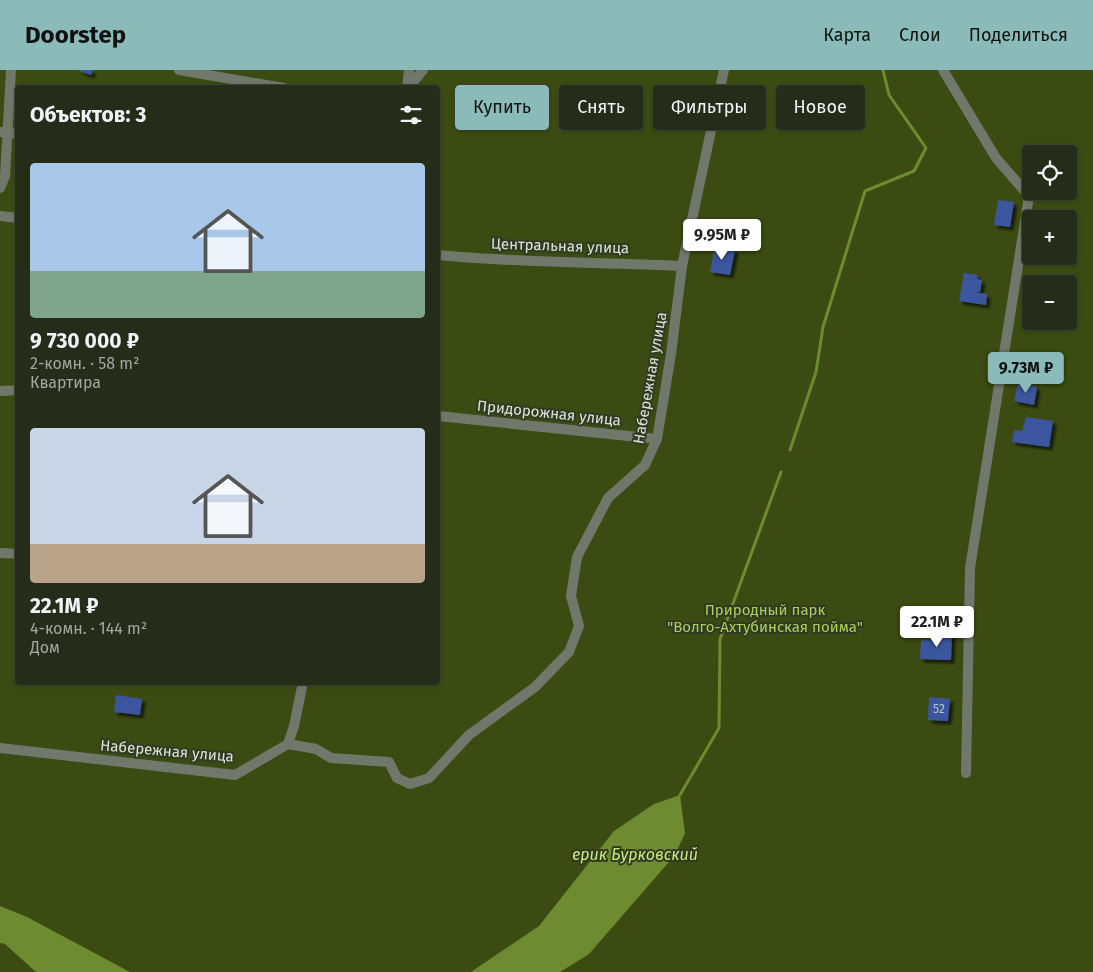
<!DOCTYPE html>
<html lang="ru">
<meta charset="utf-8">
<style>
:root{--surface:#262c1a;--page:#2e3423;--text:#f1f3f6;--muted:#a4a7a2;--line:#424839;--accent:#8bbbb9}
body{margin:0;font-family:"Fira Sans",sans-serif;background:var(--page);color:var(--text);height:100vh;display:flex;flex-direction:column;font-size:19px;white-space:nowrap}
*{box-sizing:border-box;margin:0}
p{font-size:16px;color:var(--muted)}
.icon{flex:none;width:28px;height:28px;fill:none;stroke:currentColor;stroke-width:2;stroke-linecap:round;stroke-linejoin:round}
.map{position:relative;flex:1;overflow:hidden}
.panel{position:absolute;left:15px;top:15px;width:425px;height:600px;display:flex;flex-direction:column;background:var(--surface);border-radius:5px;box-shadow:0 1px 4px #0004,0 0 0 1px var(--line)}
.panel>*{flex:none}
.top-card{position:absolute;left:455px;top:15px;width:475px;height:45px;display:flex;gap:10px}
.buttons{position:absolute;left:1022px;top:75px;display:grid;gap:10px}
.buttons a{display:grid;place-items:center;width:55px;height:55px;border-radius:5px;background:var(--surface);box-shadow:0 1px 4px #0004,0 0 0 1px var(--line);font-size:25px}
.price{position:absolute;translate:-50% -42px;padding:0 11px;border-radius:5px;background:#fff;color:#222;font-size:16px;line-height:32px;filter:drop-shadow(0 1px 2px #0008)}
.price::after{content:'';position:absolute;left:50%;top:30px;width:15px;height:11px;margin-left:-8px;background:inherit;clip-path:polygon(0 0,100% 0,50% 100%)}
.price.on{background:var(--accent);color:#111}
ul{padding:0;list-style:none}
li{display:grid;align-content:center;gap:10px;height:265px;padding:0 15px}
li span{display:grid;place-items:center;height:155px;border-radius:5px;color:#555}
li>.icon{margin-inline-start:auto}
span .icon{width:90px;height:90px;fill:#fffc;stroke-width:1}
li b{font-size:21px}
h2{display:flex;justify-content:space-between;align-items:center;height:60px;padding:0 15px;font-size:21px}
.chip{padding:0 18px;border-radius:5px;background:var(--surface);box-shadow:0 1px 4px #0004,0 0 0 1px var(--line);font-size:18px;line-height:45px}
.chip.on{background:var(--accent);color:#111}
header{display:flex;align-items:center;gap:30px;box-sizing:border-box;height:70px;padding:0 25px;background:var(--accent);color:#111}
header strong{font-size:24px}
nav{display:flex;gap:28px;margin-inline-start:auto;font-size:18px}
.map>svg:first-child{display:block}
.green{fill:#3b4b11;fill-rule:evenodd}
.water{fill:#6f8b31}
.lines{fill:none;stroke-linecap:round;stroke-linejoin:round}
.stream{stroke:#6f8b31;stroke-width:3}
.building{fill:#3a579e;filter:url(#shadow)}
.street{stroke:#72776b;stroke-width:10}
.labels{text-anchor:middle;stroke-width:4;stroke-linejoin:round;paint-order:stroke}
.number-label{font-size:12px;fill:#b5c1c7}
.street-label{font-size:15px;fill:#dee4d5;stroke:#323a23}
.park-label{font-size:15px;fill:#abd05b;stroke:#323a23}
.water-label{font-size:16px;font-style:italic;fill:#c6ec77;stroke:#323a23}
</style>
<header>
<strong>Doorstep</strong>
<nav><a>Карта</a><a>Слои</a><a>Поделиться</a></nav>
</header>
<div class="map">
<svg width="1093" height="902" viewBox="0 0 1093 902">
<defs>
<filter id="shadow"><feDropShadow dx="3.5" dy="3.5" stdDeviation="1" flood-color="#0009"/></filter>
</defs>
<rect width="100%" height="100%" fill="#323a23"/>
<path class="green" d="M0,0H1093V902H0ZM18,18H438V612H18ZM1031,84H1069V121H1031ZM1031,149H1069V186H1031ZM1031,214H1069V251H1031Z"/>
<g class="water">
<polygon points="680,725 685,763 675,785 589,884 560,902 471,902 539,856 614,761 654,734"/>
<polygon points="0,836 27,847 130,902 36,902 5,874 0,873"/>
</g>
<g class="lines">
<g class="stream">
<polyline points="790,380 816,302 823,257 865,121 914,101 926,78 889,25 883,0"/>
<polyline points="680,725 719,658 720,569 781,402"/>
</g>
</g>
<g class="building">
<polygon points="77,0 93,0 91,5"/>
<polygon points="998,130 1014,132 1010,157 994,155"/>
<polygon points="715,176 735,180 730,205 710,202"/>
<polygon points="964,203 978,205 977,209 982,210 980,222 974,222 987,224 986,235 959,231"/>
<polygon points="1027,210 1045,213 1045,214 1031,214 1031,225 1025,224"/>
<polygon points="1038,282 1059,285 1056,307 1035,304"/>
<polygon points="1018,313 1037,317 1034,335 1014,331"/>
<polygon points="1026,347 1053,351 1049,377 1012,372 1014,360 1022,361"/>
<polygon points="936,564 952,564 951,590 920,589 921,570 936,571"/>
<polygon points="116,625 142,629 140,645 114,642"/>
<polygon points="929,627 950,629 948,651 928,650"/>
</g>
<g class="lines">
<g class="street">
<polyline points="179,0 284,18"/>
<polyline points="943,0 996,88 1029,126 970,498 966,703"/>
<polyline points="407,18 409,0"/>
<polyline points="408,18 423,0"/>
<polyline points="1,62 18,64"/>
<polyline points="0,118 5,106 11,0"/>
<polyline points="0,146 18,148"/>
<path d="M438,185C519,193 601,192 682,196"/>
<polyline points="0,321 18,320"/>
<polyline points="438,346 657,369"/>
<polyline points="0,483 18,484"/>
<polyline points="288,674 294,656 303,612"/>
<polyline points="0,678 235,705 288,674 316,679 331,688 389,692 397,708 410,714 429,708 469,665 535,617 569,582 579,556 571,526 577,487 608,428 645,395 657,369 671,284 682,196 724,0"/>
</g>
</g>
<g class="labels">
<g class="number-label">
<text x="939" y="643">52</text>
</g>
<g class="street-label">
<text transform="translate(560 176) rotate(2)" y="5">Центральная улица</text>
<text transform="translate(650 308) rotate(-80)" y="5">Набережная улица</text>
<text transform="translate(549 343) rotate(6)" y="5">Придорожная улица</text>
<text transform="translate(167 681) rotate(5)" y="5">Набережная улица</text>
</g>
<g class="park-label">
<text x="765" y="545">Природный парк<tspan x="765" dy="17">"Волго-Ахтубинская пойма"</tspan></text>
</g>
<g class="water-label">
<text x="635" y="790">ерик Бурковский</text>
</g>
</g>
</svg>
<div class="buttons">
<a><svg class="icon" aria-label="locate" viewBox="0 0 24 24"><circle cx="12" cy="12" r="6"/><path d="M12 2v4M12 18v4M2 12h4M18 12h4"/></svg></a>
<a>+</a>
<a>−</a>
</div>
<b class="price" style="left:722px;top:191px">9.95M ₽</b>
<b class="price on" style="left:1026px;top:324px">9.73M ₽</b>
<b class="price" style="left:937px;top:578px">22.1M ₽</b>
<div class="top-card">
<a class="chip on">Купить</a>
<a class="chip">Снять</a>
<a class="chip">Фильтры</a>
<a class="chip">Новое</a>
</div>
<section class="panel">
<h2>Объектов: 3<svg class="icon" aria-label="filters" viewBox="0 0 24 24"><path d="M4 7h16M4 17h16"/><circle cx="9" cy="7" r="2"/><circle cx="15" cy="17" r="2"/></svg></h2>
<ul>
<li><span style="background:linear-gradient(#a9c7e8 70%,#7fa58c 0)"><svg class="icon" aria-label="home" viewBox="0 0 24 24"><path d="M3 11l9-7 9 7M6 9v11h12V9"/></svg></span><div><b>9 730 000 ₽</b><p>2-комн. · 58 m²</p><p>Квартира</p></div></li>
<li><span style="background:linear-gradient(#c9d6e8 75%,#b9a48a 0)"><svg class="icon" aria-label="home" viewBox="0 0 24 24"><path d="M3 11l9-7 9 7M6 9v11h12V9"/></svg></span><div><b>22.1M ₽</b><p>4-комн. · 144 m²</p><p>Дом</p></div></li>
</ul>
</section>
</div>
